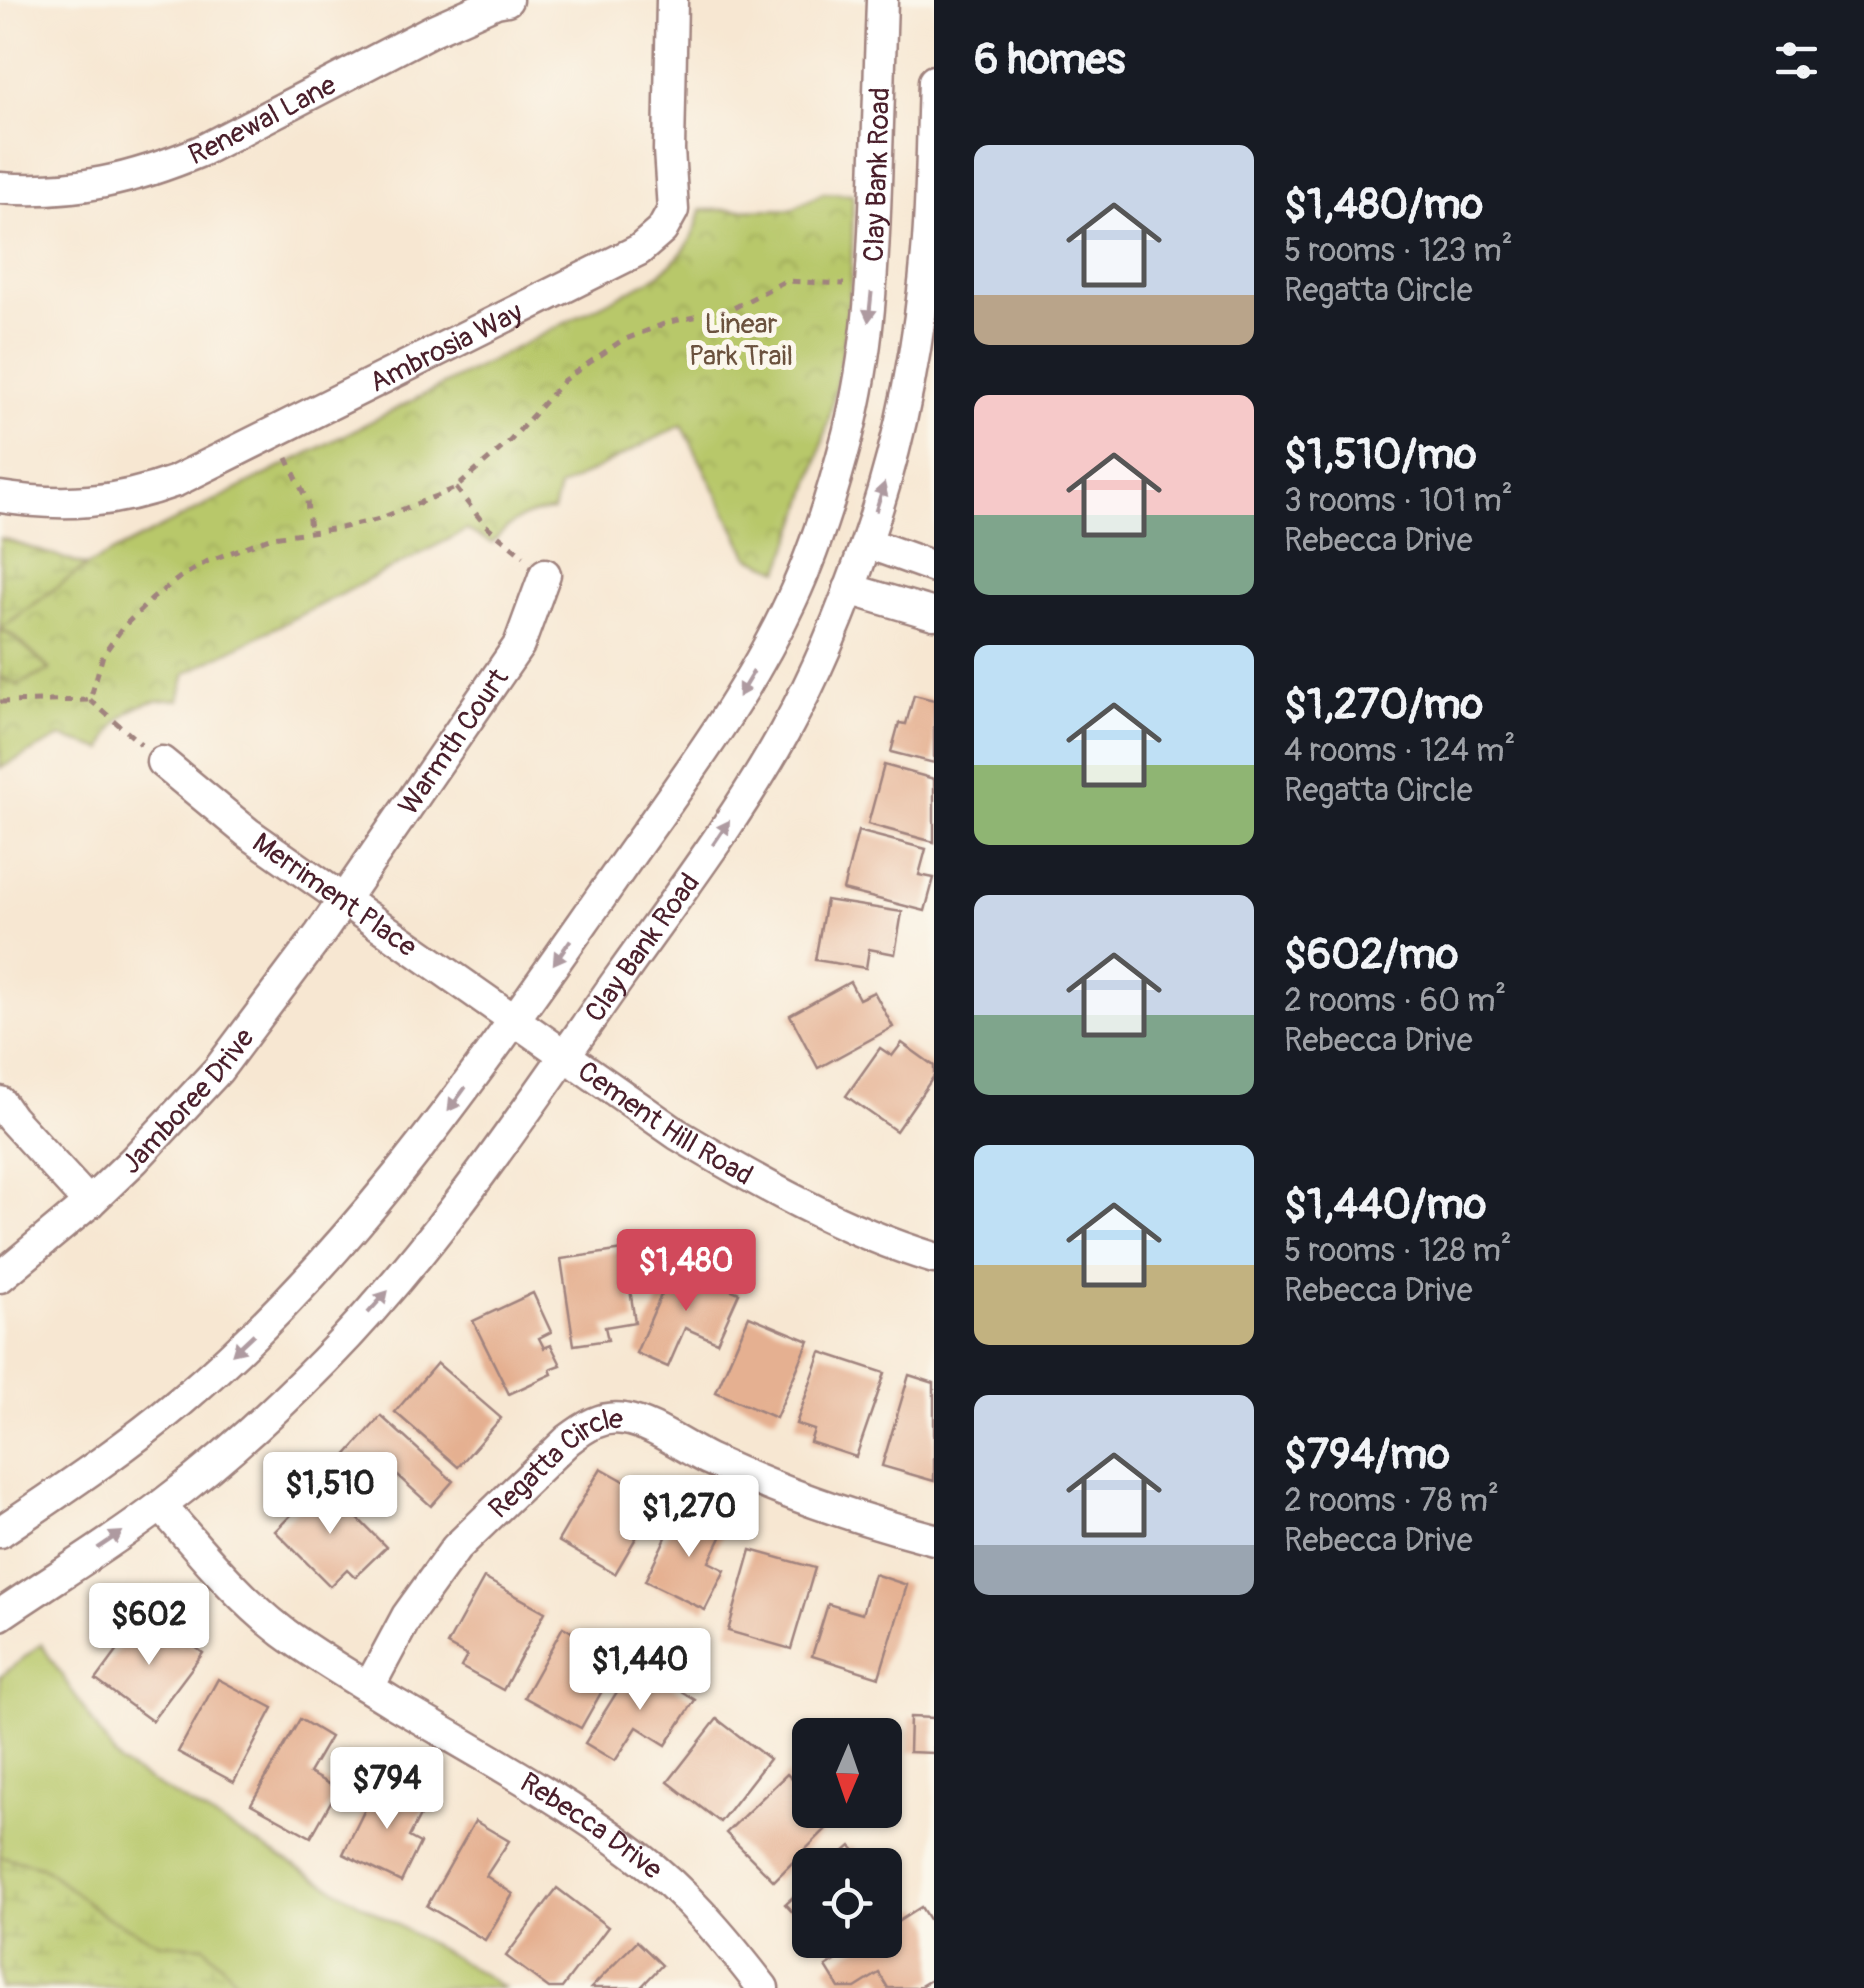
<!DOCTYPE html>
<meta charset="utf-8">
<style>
:root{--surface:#171b24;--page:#20242c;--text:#f1f3f6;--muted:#9ea1a6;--accent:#d1495b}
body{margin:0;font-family:Pangolin,sans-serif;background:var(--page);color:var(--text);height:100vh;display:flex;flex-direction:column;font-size:38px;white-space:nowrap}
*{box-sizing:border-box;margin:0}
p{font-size:32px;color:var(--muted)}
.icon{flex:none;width:55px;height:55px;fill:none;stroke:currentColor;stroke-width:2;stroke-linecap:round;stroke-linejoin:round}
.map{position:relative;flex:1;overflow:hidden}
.panel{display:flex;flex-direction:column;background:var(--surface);width:930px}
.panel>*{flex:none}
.needle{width:65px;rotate:182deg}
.controls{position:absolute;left:792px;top:1718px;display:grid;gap:20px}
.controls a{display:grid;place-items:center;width:110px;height:110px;border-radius:15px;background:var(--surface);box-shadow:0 2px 8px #0004;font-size:50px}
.price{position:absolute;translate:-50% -85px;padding:0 22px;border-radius:10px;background:#fff;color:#222;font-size:32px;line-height:65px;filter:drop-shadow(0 2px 5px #0008)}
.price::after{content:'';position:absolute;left:50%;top:60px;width:30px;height:22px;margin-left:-15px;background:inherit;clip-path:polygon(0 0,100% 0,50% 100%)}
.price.selected{background:var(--accent);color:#fff}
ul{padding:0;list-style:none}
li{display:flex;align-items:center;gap:30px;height:250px;padding:0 40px}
li span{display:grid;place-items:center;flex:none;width:280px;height:200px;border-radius:15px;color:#555}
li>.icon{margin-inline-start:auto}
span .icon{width:120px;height:120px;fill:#fffc;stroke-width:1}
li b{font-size:42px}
h2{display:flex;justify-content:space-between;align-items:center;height:120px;padding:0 40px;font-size:42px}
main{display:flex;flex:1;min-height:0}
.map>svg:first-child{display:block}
.grass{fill:#b8c86a;stroke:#81744a;stroke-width:2.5}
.wetland{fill:url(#wetland-marsh);stroke:#81744a;stroke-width:2.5}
.park{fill:url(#park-crowns);stroke:#81744a;stroke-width:2.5}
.building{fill:#e5b091}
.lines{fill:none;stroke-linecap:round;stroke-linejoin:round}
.minor-casing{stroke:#a0837e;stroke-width:35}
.path{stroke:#a0837e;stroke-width:5;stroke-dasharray:8 8;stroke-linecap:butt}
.minor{stroke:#fff;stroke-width:30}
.oneway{fill:#ae9aa0}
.labels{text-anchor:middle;stroke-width:10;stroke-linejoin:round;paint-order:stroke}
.street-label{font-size:28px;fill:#4a1f2b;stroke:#fbf7ec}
.park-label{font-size:28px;fill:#6b523e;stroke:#fbf7ec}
</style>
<main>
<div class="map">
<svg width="934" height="1988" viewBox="0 0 934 1988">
<defs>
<pattern id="wetland-marsh" width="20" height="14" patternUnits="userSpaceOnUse" patternTransform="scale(2.5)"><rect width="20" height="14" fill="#b8c86a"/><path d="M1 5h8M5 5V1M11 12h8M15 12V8" fill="none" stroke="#a0ab5c"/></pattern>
<pattern id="park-crowns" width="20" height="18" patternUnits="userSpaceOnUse" patternTransform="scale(2.5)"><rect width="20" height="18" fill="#b8c86a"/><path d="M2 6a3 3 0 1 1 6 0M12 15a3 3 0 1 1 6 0" fill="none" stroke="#a0ab5c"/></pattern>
</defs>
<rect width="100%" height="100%" fill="#fbf7ec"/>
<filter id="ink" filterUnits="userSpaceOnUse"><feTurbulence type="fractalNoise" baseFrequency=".01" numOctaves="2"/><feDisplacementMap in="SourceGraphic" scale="20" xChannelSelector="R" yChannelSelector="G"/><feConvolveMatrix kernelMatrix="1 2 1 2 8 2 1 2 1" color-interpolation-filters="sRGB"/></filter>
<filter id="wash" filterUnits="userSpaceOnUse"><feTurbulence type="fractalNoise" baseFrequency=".0048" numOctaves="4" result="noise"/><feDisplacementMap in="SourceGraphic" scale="40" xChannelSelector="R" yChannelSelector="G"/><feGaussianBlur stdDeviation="2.25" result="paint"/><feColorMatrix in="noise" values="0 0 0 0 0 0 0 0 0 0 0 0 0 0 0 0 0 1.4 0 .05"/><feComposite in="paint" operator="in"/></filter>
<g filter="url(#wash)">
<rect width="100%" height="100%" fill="#f7e7d2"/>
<polygon class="grass" points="41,1644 120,1764 487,1977 503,1988 0,1988 0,1677"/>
<g class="wetland">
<polygon points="0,538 86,566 0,629"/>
<polygon points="0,630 14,637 50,670 18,685 0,678"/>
<polygon points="0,1856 41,1866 103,1915 160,1943 204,1946 244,1988 0,1988"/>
</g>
<path class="park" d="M823,193L853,194C852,230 853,266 849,302C840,394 814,484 780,570L749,557L682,425L559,488L553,511C524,513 511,521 492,543L467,530L186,673L179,700C141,698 115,713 104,750L61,737L0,768V678L18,685L50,670L15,637L0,629L86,566L650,280C678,262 694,243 701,210L792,209Z"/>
<g id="blocks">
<g class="building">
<polygon points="914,695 934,700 934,763 891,752 899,723 906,724"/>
<polygon points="884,765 934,779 934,842 868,824"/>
<polygon points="858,831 926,849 919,875 934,878 925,911 843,890"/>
<polygon points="826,900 902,912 895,954 869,949 866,968 815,960"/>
<polygon points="850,982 859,999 874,992 893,1027 818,1068 790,1015"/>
<polygon points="902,1043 934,1066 934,1076 896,1131 846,1096 880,1048 892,1056"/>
<polygon points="624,1250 635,1322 605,1327 608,1340 574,1345 561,1259"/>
<polygon points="674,1265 739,1293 717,1342 685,1328 668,1367 636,1353"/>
<polygon points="533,1293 551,1332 539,1338 544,1348 551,1345 561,1365 550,1369 552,1374 509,1394 473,1321"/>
<polygon points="749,1316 809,1341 776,1418 716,1392"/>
<polygon points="821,1352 885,1373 856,1457 810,1442 814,1430 796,1424"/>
<polygon points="437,1363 501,1418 458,1467 395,1412"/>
<polygon points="909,1375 934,1383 934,1481 882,1466"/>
<polygon points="381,1416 453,1481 431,1506 398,1476 375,1501 336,1467"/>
<polygon points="601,1468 658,1500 615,1574 558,1541"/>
<polygon points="323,1483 386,1547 355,1577 347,1569 330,1586 275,1531"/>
<polygon points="680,1508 725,1529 709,1562 725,1570 705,1610 645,1581"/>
<polygon points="751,1550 815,1568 791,1649 728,1631"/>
<polygon points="874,1574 907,1585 879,1677 812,1656 828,1604 862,1614"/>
<polygon points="484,1578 545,1612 503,1690 461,1667 467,1656 447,1645"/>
<polygon points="140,1620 161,1635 168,1626 203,1653 152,1721 96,1680"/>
<polygon points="563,1627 620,1659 581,1728 524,1697"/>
<polygon points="635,1663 695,1700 666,1745 637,1727 615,1761 585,1743"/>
<polygon points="218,1679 273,1708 234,1782 178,1752"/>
<polygon points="910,1717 934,1718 934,1753 909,1752"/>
<polygon points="300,1719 330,1737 309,1773 338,1789 311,1837 251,1804"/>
<polygon points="717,1719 769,1759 720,1822 668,1782"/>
<polygon points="787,1774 810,1797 810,1810 823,1810 834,1821 774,1881 726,1833"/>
<polygon points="379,1781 426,1804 409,1837 420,1843 401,1882 343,1854"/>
<polygon points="475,1821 509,1841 486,1876 513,1894 485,1940 427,1906"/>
<polygon points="851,1846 868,1865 829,1865"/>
<polygon points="810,1882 810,1924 807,1928 785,1904"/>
<polygon points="557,1888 608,1927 562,1988 549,1988 506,1956"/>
<polygon points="921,1907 934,1927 934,1978 917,1988 888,1988 879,1973 855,1988 839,1988 826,1967 868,1940 885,1940 885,1930"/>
<polygon points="637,1941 662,1965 640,1988 591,1988"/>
</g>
</g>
</g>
<g filter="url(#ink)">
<use href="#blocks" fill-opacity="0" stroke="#a0837e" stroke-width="2.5"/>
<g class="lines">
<g class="minor-casing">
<g id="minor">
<path id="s1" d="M0,188C73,194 134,179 201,151L433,30L496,2L507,0"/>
<path id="s2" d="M0,497C64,507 115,503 176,481L639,250L662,230L673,210L669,150L672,0"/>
<polyline points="867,543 934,567"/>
<polyline points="849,589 934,614"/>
<path id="s3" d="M162,762L248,833L677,1134C759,1183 842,1230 934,1258"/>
<polyline points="0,1102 11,1118 89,1203"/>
<path id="s4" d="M0,1277L89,1203L134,1160L218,1070L320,934L519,645L545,574"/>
<path id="s5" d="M161,1506C199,1549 237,1597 283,1632C318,1658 355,1679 392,1702C475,1751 561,1797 638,1856C686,1892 726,1940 763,1988"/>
<path id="s6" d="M0,1532C62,1490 123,1450 180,1402C349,1260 475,1076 601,897C667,801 742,707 791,601C815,550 834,488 848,434C869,352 873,270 876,185C878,124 880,62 882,0"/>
<path id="s7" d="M0,1615C54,1578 111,1544 163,1504C220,1461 274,1412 324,1361C439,1244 528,1107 622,974C678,895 737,818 784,733C817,673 844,608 866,543C900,445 920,344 928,241C932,188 932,134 934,81"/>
<path id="s8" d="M369,1687L407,1616L456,1548L568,1440C585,1427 602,1415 624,1419C651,1423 683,1447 708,1459C780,1492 857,1519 934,1539"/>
</g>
</g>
<g class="path">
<polyline points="287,458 307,501 310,530"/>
<polyline points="456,488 484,524 524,556"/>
<polyline points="90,700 141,744"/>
<polyline points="0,702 90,700 103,655 123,627 153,598 179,578 208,561 272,537 340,528 376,520 456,488 510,441 564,380 621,341 669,322 730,310 785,281 844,284"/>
</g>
<use href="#minor" class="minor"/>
</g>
<defs><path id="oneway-solid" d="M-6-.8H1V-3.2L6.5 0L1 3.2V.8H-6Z" transform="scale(2.5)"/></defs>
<g class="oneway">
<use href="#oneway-solid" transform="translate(870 307) rotate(96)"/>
<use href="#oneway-solid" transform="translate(880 497) rotate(-73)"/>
<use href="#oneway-solid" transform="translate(746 684) rotate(121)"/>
<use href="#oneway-solid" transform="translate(721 833) rotate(-56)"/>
<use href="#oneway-solid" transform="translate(562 952) rotate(125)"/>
<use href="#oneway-solid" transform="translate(457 1099) rotate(126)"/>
<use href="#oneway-solid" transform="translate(378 1302) rotate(-48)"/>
<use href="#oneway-solid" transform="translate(243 1344) rotate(137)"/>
<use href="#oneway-solid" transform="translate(110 1540) rotate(-34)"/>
</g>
</g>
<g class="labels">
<g class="street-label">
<text dy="10" stroke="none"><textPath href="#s1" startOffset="275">Renewal Lane</textPath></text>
<text dy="10" stroke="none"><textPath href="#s6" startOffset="1672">Clay Bank Road</textPath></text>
<text dy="10" stroke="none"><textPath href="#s2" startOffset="480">Ambrosia Way</textPath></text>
<text dy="10" stroke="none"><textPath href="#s4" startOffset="705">Warmth Court</textPath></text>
<text dy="10" stroke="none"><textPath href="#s3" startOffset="218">Merriment Place</textPath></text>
<text dy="10" stroke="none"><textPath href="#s7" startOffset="935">Clay Bank Road</textPath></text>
<text dy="10" stroke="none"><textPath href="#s4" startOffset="258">Jamboree Drive</textPath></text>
<text dy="10" stroke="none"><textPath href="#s3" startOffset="620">Cement Hill Road</textPath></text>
<text dy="10" stroke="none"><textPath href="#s8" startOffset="298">Regatta Circle</textPath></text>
<text dy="10" stroke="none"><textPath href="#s5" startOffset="540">Rebecca Drive</textPath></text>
</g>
<g class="park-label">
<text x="741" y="333">Linear<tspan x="741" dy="32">Park Trail</tspan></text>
</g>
</g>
</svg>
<div class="controls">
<a><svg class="needle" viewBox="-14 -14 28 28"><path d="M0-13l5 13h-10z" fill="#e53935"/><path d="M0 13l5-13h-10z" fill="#9ea1a6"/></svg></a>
<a><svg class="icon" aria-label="locate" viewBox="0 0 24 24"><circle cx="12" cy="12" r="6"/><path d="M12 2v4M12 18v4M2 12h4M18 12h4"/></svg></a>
</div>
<b class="price selected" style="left:686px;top:1314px">$1,480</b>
<b class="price" style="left:330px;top:1537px">$1,510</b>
<b class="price" style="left:689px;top:1560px">$1,270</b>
<b class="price" style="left:149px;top:1668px">$602</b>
<b class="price" style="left:640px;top:1713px">$1,440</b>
<b class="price" style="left:387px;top:1832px">$794</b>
</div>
<section class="panel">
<h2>6 homes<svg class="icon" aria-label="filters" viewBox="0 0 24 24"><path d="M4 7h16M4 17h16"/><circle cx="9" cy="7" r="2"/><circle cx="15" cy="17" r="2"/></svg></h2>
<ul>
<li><span style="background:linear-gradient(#c9d6e8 75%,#b9a48a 0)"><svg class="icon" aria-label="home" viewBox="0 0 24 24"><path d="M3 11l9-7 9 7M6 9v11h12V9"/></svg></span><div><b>$1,480/mo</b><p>5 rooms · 123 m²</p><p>Regatta Circle</p></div></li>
<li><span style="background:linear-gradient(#f6c9c9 60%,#7fa58c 0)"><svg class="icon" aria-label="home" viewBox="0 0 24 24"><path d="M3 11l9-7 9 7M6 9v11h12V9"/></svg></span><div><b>$1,510/mo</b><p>3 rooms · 101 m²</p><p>Rebecca Drive</p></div></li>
<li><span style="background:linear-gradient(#bfe0f5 60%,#8fb573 0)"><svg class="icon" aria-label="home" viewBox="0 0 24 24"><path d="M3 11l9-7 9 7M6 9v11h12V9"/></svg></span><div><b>$1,270/mo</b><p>4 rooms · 124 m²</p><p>Regatta Circle</p></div></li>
<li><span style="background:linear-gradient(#c9d6e8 60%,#7fa58c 0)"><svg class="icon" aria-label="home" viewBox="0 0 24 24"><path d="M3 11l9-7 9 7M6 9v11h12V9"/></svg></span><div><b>$602/mo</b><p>2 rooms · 60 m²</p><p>Rebecca Drive</p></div></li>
<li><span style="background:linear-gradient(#bfe0f5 60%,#c2b280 0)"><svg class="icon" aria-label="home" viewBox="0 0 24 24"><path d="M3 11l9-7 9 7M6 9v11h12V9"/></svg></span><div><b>$1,440/mo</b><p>5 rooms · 128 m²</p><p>Rebecca Drive</p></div></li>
<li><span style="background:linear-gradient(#c9d6e8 75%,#9aa5b1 0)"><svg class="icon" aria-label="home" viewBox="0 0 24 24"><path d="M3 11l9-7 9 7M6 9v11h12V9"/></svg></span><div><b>$794/mo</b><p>2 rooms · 78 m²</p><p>Rebecca Drive</p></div></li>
</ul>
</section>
</main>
